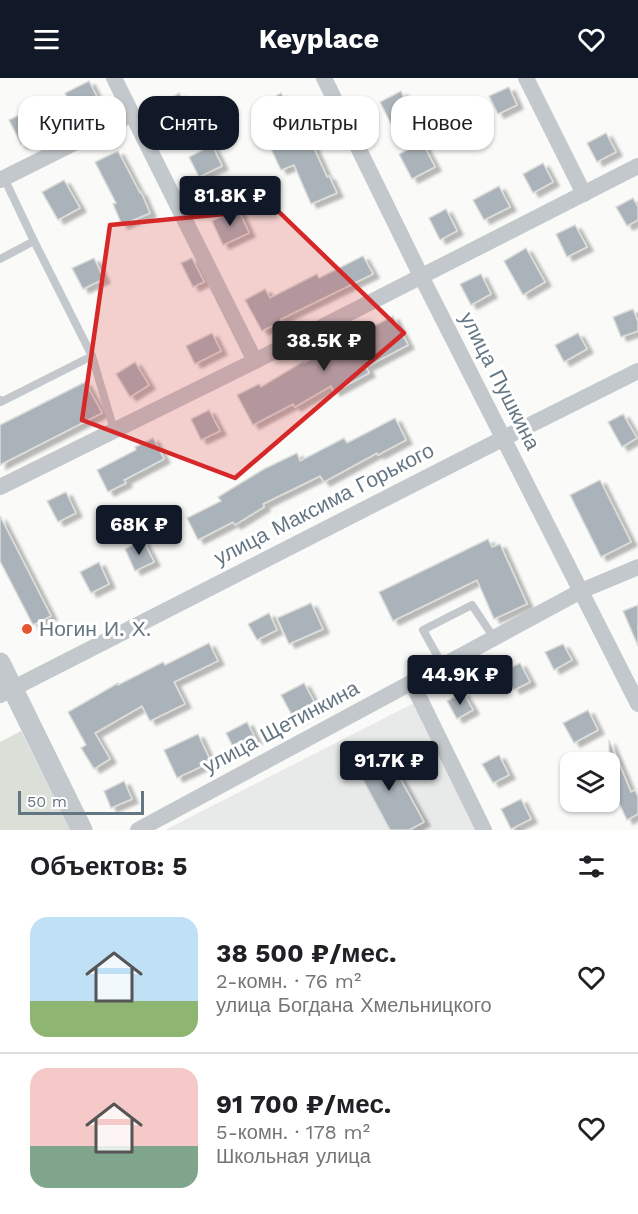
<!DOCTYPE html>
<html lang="ru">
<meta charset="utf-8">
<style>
:root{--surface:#fff;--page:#f2f2f2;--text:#202124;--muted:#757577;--line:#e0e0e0;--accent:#111827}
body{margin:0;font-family:"Work Sans",sans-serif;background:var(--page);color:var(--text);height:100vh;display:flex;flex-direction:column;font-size:22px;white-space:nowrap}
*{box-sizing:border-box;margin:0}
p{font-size:20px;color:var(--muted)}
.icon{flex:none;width:33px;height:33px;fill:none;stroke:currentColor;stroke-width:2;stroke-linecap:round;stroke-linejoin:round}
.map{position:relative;height:752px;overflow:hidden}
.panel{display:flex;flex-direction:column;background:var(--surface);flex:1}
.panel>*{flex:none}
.top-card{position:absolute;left:18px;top:18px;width:603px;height:54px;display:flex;gap:12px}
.controls{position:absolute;left:560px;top:674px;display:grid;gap:12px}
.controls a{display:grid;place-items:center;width:60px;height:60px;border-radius:12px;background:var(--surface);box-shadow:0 2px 4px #0004;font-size:30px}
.scale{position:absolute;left:18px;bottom:15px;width:126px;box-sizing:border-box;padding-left:6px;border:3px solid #657683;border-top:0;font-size:16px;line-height:21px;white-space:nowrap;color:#657683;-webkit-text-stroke:4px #fff;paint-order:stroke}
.price{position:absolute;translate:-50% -51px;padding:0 14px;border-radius:6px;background:var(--accent);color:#fff;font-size:20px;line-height:39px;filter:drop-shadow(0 2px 3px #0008)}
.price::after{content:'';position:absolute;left:50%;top:36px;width:18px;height:14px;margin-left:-9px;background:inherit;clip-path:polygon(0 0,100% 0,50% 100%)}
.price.active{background:#222;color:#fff}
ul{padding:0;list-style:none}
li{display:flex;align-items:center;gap:18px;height:150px;padding:0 30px}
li+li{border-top:2px solid var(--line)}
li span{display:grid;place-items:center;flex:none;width:168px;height:120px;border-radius:18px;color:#555}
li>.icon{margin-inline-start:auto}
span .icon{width:72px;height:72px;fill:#fffc;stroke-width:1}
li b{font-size:26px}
h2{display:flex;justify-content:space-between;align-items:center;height:72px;padding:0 30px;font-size:26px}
.tag{padding:0 21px;border-radius:18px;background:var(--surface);box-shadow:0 2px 4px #0004;font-size:21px;line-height:54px}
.tag.active{background:var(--accent);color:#fff}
header{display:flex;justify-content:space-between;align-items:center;height:78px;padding:0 30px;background:var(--accent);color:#fff;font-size:27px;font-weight:700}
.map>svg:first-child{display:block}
.built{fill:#e8e9e9}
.green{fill:#dadfd7}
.building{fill:#aab3b9;stroke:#dcdcda;stroke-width:1.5;filter:url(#shadow)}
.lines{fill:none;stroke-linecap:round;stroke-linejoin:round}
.service{stroke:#c3c8cc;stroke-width:8}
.minor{stroke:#c3c8cc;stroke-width:16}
.tertiary{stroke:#c3c8cc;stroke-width:21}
.marked{fill:#d62828;fill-opacity:0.2;stroke:#d62828;stroke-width:4.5;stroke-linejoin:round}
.poi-dot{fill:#e4572e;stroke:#fff;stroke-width:2}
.labels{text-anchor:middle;stroke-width:6;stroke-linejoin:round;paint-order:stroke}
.street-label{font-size:21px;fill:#657683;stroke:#fff}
.poi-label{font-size:21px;fill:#657683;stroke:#fff;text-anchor:start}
</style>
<header><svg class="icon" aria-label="menu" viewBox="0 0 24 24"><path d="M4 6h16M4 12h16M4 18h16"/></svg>Keyplace<svg class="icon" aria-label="heart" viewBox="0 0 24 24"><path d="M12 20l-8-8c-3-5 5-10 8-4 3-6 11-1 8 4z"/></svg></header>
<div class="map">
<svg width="638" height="752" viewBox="0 0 638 752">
<defs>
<filter id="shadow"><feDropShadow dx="6" dy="4" stdDeviation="1.5" flood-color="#0004"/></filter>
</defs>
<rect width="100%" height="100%" fill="#fafaf8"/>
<polygon class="built" points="418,623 481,752 165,752"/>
<polygon class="green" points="21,653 71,752 0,752 0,664"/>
<g class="building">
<polygon points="89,3 101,27 76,39 65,15"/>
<polygon points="509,9 517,27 498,36 489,18"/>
<polygon points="401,13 412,36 391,46 380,24"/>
<polygon points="179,15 198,46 176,59 158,28"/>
<polygon points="281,15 304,56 307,55 327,99 329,98 337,115 311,126 294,87 281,92 271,71 279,67 258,29"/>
<polygon points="33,30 45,53 21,66 9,42"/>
<polygon points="606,55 616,74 597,84 587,65"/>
<polygon points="422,64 435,89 412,101 399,76"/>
<polygon points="212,67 222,88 199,99 189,79"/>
<polygon points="118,73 140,115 141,114 150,135 122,147 113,126 116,125 95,84"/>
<polygon points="543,85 553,104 533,115 523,96"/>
<polygon points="64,102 80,130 58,142 42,114"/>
<polygon points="499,108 510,129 484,142 473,122"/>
<polygon points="633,120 638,129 638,142 627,148 616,129"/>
<polygon points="238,131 249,155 223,167 212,143"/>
<polygon points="446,131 457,153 440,162 429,140"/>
<polygon points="575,147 587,169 567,179 556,156"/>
<polygon points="526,170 545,204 523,217 504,183"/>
<polygon points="363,178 373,196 281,241 282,243 262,253 245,222 265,211 270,220 317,196 319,200"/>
<polygon points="94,180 104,201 83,211 72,190"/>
<polygon points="192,180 204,204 193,209 181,185"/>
<polygon points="481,196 491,216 471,227 460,206"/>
<polygon points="633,231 638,244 638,253 621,259 613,239"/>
<polygon points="393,238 408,267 366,289 369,295 334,314 331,308 295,329 293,326 253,347 237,317 259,306 261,309 304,283 304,285"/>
<polygon points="212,255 221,273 195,286 186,268"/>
<polygon points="578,255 587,271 564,284 555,267"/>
<polygon points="135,284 149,307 130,319 116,296"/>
<polygon points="85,304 102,335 0,387 0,347"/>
<polygon points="209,332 220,353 201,362 191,341"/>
<polygon points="623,336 637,360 622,369 608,344"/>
<polygon points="395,340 406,362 378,377 377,375 324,404 320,398 263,426 264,429 235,447 233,444 198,462 187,440 221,423 218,419 264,391 297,375 300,383 344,360 347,365"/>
<polygon points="153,360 164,381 124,402 126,405 108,414 97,392 136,372 135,369"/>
<polygon points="600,402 631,464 601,479 570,417"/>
<polygon points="66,414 76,435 58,444 47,423"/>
<polygon points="0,438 51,538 33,547 0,483"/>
<polygon points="488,461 492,469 500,466 527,526 494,541 477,502 393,543 379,514"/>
<polygon points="143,462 154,484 135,493 125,471"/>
<polygon points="99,484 109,506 91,515 80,494"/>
<polygon points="311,525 323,551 289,566 277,540"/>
<polygon points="638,527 638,568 623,533"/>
<polygon points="269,535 277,552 257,562 248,546"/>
<polygon points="209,565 218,583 174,604 185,626 150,643 142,628 95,655 110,681 94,691 81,670 86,667 68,634 118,605 118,607 163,584 165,587"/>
<polygon points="563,566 572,582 554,592 545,574"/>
<polygon points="520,585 530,604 514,612 504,593"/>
<polygon points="304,605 318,631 295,643 281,617"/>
<polygon points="463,614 473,632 457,641 447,623"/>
<polygon points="588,632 598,652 574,665 563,645"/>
<polygon points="247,644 256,662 235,673 226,655"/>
<polygon points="198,656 211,684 177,700 164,672"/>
<polygon points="609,662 631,714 635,712 638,719 638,736 627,742 609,704"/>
<polygon points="384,671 424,744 409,752 390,752 355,687"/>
<polygon points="499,677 509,697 493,705 482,686"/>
<polygon points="124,703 132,721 111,730 104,713"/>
<polygon points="521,721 531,741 511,751 501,731"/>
</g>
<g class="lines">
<g class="service">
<polyline points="4,100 34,163"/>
<polyline points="0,181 34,163 92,278 114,352"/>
<polyline points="0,322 1,324 92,278"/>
<polyline points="443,588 423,552 472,527 494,560"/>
</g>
<g class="minor">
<polyline points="114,0 255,283"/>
<polyline points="324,0 421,198 638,626"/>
<polyline points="526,0 584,116"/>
<polyline points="0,102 132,36"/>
<polyline points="0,409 255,283 638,88"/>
<polyline points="412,605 484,752"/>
<polyline points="0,617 504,360 638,293"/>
<polyline points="138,752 581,513 638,489"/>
</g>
<polyline class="tertiary" points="0,585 82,752"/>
</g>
<path class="marked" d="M276,131L404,255L235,400L82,342L110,147Z"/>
<circle class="poi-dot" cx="27" cy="551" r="6"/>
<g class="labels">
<g class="street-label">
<text transform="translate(500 303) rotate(63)" y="7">улица Пушкина</text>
<text transform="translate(324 426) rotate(-27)" y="7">улица Максима Горького</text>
<text transform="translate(281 649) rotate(-28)" y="7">улица Щетинкина</text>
</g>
<g class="poi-label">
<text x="39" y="558">Ногин И. Х.</text>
</g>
</g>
</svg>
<div class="controls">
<a><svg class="icon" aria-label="layers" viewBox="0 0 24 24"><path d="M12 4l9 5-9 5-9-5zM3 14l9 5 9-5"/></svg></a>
</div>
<div class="scale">50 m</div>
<b class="price" style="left:230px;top:149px">81.8K ₽</b>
<b class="price active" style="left:324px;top:294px">38.5K ₽</b>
<b class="price" style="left:139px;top:478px">68K ₽</b>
<b class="price" style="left:460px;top:628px">44.9K ₽</b>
<b class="price" style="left:389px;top:714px">91.7K ₽</b>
<div class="top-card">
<a class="tag">Купить</a>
<a class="tag active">Снять</a>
<a class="tag">Фильтры</a>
<a class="tag">Новое</a>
</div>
</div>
<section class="panel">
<h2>Объектов: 5<svg class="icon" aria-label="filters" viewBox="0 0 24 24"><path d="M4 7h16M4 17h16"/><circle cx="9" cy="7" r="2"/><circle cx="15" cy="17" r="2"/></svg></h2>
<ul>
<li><span style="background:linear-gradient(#bfe0f5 70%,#8fb573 0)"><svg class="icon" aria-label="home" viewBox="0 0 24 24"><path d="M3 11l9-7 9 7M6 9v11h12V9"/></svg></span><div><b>38 500 ₽/мес.</b><p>2-комн. · 76 m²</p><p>улица Богдана Хмельницкого</p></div><svg class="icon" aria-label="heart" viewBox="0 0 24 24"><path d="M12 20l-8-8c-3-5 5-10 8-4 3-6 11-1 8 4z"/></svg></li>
<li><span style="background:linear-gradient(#f6c9c9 65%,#7fa58c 0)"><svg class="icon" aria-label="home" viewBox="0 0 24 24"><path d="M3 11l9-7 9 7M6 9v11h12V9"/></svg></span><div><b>91 700 ₽/мес.</b><p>5-комн. · 178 m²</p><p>Школьная улица</p></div><svg class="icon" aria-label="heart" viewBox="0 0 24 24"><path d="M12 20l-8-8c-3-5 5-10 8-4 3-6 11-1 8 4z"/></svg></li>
</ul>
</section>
